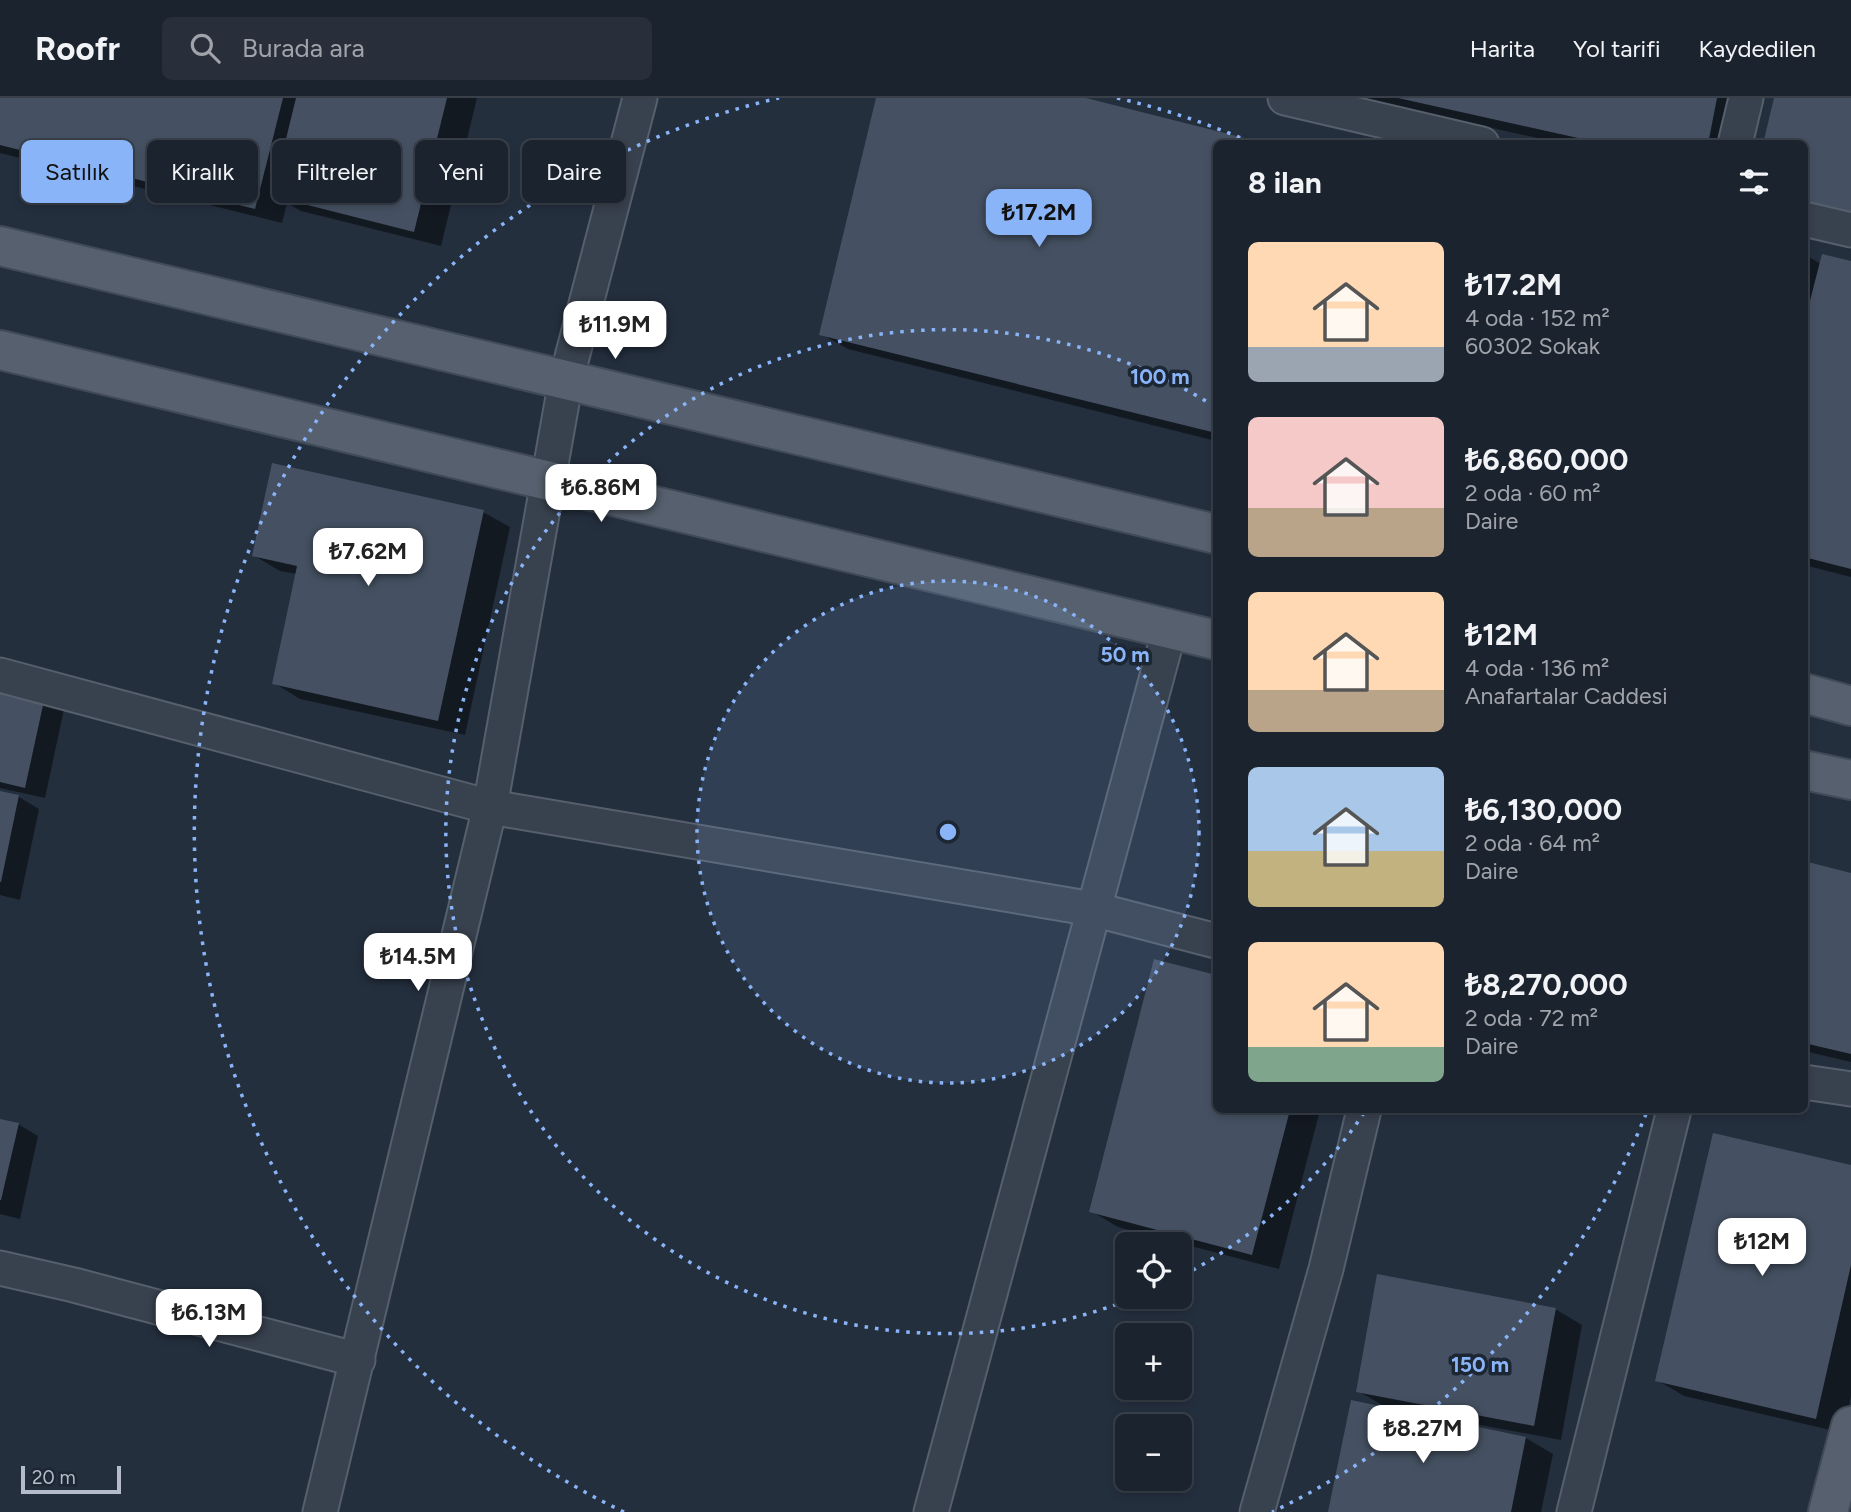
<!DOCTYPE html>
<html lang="tr">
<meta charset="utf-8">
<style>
:root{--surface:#1b232e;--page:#282f3a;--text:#f1f3f6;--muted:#a0a4aa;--line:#39404a;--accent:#8ab4f8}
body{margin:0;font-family:Figtree,sans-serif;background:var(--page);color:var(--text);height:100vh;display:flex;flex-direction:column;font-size:26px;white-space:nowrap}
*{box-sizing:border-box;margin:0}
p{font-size:23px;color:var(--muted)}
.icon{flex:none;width:38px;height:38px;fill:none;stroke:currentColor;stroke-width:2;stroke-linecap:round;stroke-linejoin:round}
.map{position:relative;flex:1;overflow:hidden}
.sheet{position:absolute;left:1213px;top:42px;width:595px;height:973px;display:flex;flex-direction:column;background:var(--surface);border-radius:10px;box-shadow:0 4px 10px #0003,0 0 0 2px var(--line)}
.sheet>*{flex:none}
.banner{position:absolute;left:21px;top:42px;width:665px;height:63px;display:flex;gap:14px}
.controls{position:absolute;left:1115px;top:1134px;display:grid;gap:14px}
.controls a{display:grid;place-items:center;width:77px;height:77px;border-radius:10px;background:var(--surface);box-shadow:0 4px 10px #0003,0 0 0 2px var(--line);font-size:35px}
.scale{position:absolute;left:21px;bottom:18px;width:100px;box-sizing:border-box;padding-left:7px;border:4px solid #b4bcc9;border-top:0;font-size:19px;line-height:24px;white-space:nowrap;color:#b4bcc9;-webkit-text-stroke:5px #1d2633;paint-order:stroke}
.price{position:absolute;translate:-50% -60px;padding:0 16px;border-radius:14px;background:#fff;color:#222;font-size:23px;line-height:46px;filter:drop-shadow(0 2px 4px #0008)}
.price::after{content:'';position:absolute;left:50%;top:42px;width:21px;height:16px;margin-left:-10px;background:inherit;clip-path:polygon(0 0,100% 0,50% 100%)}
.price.on{background:var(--accent);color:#111}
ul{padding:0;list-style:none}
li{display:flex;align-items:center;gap:21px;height:175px;padding:0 35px}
li span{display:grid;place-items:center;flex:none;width:196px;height:140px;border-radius:10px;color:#555}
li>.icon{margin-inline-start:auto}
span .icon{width:84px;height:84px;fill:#fffc;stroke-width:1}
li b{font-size:30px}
h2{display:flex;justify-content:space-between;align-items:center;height:84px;padding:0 35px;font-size:30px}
.pill{padding:0 24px;border-radius:10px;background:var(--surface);box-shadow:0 4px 10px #0003,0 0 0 2px var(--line);font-size:24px;line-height:63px}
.pill.on{background:var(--accent);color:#111}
header{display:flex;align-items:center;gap:42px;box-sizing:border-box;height:98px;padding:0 35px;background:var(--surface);border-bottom:2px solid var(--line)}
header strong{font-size:33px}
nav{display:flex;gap:38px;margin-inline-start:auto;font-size:24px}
.search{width:490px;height:63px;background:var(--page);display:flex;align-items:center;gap:18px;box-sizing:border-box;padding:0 24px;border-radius:10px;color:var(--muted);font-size:26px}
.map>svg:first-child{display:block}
.shadow{fill:#0007}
.building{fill:#455162}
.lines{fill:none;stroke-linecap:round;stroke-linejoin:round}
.minor-casing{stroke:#565f6c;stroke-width:37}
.major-casing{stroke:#414a57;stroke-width:42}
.minor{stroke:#38414e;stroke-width:33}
.major{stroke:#56606e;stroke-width:38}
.ring{fill:none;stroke:#8ab4f8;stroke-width:3.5;stroke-dasharray:3.5 7}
.centre{fill:#8ab4f8;stroke:#1d2633;stroke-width:3.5}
.ring-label{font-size:21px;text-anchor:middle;font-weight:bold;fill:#8ab4f8;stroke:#1d2633;stroke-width:7;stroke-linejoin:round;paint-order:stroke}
</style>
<header>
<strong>Roofr</strong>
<div class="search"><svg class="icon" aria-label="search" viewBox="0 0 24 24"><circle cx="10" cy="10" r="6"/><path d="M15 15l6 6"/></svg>Burada ara</div>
<nav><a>Harita</a><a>Yol tarifi</a><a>Kaydedilen</a></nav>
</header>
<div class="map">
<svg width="1851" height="1414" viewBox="0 0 1851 1414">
<rect width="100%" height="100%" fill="#242f3e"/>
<g class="shadow">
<polygon points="0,0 477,0 441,148 301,113 287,105 282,125 0,55"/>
<polygon points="878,0 1078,0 1261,46 1216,46 1216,343 848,251 821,236"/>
<polygon points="1353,0 1747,0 1737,46 1565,46"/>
<polygon points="1804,156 1821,166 1851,165 1851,479 1804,467"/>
<polygon points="483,414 510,429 465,637 300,601 274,585 297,476 280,473 253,457"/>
<polygon points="0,590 64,611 45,700 0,690"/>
<polygon points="0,695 19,699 39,711 20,802 0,797"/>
<polygon points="1804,765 1851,776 1851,964 1804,953"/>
<polygon points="1156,863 1216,879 1216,1012 1320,1012 1279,1171 1118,1129 1091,1113"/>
<polygon points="0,1022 18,1026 38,1038 20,1121 0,1116"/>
<polygon points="1851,1069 1851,1298 1843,1335 1684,1298 1657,1282"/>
<polygon points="1555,1211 1582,1227 1561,1342 1432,1318 1432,1321 1526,1340 1553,1356 1541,1414 1330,1414 1389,1311 1358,1293"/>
</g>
<g class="building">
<polygon points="0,0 283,0 255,111 0,47"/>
<polygon points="296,0 447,0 414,134 272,98"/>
<polygon points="876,0 1086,0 1264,45 1216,46 1216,335 819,237"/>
<polygon points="1398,0 1717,0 1708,46 1605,46"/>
<polygon points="1774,0 1851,0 1851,117 1804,106 1804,46 1763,46"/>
<polygon points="1822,156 1851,163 1851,471 1804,459 1804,226"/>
<polygon points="272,365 484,412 438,623 272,586 297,468 252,458"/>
<polygon points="0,588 45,598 25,690 0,684"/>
<polygon points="0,693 19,697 1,784 0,784"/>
<polygon points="1804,763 1851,775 1851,956 1804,945"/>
<polygon points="1154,861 1216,877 1216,1012 1290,1012 1252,1157 1089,1114"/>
<polygon points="0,1021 19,1025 1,1102 0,1102"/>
<polygon points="1713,1035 1851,1067 1851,1167 1816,1321 1655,1283"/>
<polygon points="1377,1176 1556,1210 1534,1328 1356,1294"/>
<polygon points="1351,1302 1526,1339 1511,1414 1328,1414"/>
</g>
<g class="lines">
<g class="minor-casing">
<g id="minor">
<polyline points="1285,0 1482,46"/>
<polyline points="1735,46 1746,0"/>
<polyline points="1804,121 1851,132"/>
<polyline points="0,577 490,709 1093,811 1216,843"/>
<polyline points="1804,984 1851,991"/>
<polyline points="0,1170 74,1187 358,1262"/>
<polyline points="320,1414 490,709 566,282 640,0"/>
<polyline points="931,1414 1170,530"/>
<polyline points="1257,1414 1326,1171 1364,1012"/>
<polyline points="1574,1414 1674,1012"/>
</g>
</g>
<g class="major-casing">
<g id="major">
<polyline points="0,148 1216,436"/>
<polyline points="0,252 1216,542"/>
<polyline points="1804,595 1851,608"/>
<polyline points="1804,672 1851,682"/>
<polyline points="1828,1414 1851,1328"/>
</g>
</g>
<use href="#minor" class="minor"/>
<use href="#major" class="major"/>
</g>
<circle cx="948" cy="734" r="251" fill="#8ab4f8" fill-opacity=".12"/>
<g class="ring">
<circle cx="948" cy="734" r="251"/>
<path d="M1364 1015A502 502 0 0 1 1180 1179M1136 1199A502 502 0 1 1 1214 308"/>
<path d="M1646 1016A753 753 0 0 1 1272 1414M624 1414A753 753 0 0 1 779 0M1117 0A753 753 0 0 1 1248 43"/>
</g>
<circle cx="948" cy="734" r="10" class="centre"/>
<g class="ring-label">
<text x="1160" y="286">100 m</text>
<text x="1125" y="564">50 m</text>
<text x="1480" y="1274">150 m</text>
</g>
</svg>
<div class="controls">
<a><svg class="icon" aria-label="locate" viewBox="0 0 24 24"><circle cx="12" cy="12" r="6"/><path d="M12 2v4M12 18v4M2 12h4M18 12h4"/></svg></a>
<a>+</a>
<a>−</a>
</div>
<div class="scale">20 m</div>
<b class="price on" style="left:1039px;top:151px">₺17.2M</b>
<b class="price" style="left:615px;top:263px">₺11.9M</b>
<b class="price" style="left:601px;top:426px">₺6.86M</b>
<b class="price" style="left:368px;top:490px">₺7.62M</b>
<b class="price" style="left:418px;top:895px">₺14.5M</b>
<b class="price" style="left:1762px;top:1180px">₺12M</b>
<b class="price" style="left:209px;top:1251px">₺6.13M</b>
<b class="price" style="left:1423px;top:1367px">₺8.27M</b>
<div class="banner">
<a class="pill on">Satılık</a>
<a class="pill">Kiralık</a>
<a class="pill">Filtreler</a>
<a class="pill">Yeni</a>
<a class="pill">Daire</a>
</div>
<section class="sheet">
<h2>8 ilan<svg class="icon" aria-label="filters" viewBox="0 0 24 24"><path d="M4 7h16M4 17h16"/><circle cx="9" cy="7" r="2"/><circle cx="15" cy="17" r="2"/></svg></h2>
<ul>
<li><span style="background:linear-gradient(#ffd9b3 75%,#9aa5b1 0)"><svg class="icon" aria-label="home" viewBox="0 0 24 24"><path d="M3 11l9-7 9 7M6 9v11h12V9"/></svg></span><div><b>₺17.2M</b><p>4 oda · 152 m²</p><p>60302 Sokak</p></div></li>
<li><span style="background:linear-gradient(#f6c9c9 65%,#b9a48a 0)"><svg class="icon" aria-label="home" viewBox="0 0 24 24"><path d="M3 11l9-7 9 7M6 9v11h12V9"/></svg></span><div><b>₺6,860,000</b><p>2 oda · 60 m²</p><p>Daire</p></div></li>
<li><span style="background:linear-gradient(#ffd9b3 70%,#b9a48a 0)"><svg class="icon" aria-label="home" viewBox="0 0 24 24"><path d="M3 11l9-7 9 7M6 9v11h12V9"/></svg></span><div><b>₺12M</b><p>4 oda · 136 m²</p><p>Anafartalar Caddesi</p></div></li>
<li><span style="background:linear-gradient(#a9c7e8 60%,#c2b280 0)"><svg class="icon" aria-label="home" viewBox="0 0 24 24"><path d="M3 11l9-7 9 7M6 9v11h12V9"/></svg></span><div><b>₺6,130,000</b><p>2 oda · 64 m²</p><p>Daire</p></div></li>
<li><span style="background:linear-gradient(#ffd9b3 75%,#7fa58c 0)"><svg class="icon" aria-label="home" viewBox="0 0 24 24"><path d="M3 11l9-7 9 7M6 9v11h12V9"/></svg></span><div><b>₺8,270,000</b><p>2 oda · 72 m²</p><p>Daire</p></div></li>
</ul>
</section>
</div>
